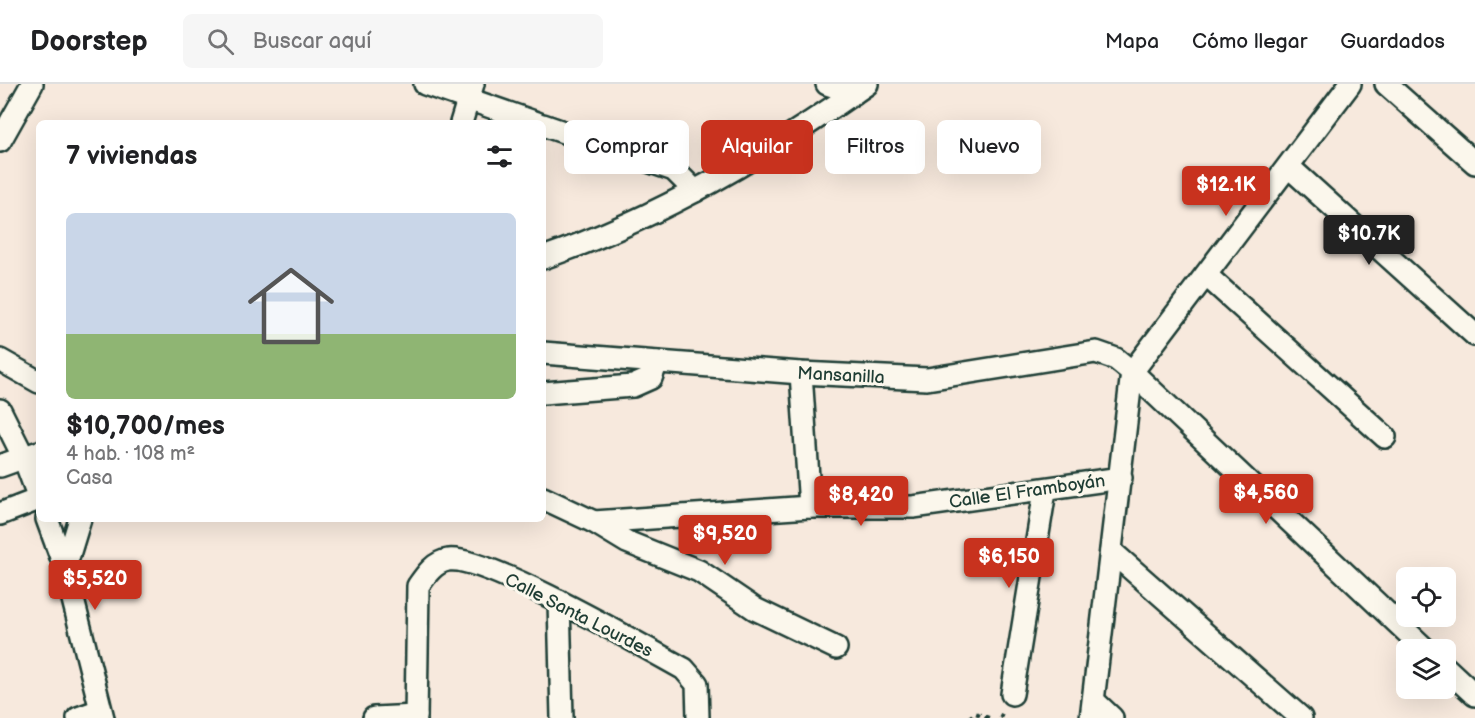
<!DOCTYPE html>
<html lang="es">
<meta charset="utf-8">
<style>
:root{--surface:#fff;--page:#f6f6f6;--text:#202124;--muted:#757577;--line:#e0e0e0;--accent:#c8321e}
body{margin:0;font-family:"Balsamiq Sans",sans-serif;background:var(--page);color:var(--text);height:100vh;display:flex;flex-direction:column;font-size:22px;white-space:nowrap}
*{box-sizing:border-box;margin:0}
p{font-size:20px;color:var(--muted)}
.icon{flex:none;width:33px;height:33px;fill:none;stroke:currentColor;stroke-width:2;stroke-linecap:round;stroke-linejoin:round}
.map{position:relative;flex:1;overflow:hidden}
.panel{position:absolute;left:36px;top:36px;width:510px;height:402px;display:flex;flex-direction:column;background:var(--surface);border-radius:9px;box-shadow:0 6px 24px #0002}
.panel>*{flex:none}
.hud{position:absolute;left:564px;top:36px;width:570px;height:54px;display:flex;gap:12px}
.tools{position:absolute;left:1396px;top:483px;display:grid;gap:12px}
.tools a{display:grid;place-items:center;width:60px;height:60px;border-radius:9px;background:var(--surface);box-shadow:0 6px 24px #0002;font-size:30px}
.price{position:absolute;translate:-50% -51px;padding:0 14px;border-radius:6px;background:var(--accent);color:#fff;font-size:20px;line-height:39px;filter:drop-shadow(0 2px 3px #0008)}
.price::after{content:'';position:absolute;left:50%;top:36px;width:18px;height:14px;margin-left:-9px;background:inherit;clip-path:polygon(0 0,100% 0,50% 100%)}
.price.current{background:#222;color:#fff}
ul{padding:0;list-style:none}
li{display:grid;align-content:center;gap:12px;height:318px;padding:0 30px}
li+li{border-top:2px solid var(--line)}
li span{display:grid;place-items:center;height:186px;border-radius:9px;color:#555}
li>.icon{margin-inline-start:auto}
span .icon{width:108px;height:108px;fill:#fffc;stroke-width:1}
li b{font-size:26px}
h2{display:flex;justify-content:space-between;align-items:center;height:72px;padding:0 30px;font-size:26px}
.tag{padding:0 21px;border-radius:9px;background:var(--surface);box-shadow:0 6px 24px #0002;font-size:21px;line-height:54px}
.tag.current{background:var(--accent);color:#fff}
header{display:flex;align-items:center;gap:36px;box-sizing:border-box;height:84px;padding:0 30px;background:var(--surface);border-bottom:2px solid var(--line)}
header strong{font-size:28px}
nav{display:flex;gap:33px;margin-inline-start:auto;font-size:21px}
.search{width:420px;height:54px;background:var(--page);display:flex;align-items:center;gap:15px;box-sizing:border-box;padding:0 21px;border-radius:9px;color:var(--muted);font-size:22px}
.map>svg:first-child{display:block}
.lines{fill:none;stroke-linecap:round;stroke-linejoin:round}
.minor-casing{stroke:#1f3d34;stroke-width:26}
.path{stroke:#1f3d34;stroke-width:4;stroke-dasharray:4.5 4.5;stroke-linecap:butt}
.minor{stroke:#fbf7ec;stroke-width:21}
.labels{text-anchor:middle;stroke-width:6;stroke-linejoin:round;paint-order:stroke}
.street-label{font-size:18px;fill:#1f3d34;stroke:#fbf7ec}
</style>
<header>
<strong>Doorstep</strong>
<div class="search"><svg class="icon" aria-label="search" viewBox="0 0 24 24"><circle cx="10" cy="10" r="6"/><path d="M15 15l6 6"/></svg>Buscar aquí</div>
<nav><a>Mapa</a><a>Cómo llegar</a><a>Guardados</a></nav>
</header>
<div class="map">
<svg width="1475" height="634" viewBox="0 0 1475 634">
<rect width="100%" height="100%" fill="#f7e9dd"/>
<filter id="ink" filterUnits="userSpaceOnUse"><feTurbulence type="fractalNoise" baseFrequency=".0167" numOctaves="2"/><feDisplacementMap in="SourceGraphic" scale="12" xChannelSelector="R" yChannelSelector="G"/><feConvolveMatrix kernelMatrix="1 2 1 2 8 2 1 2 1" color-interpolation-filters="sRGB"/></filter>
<g filter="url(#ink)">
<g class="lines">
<g class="minor-casing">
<g id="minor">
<polyline points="425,0 537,39"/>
<polyline points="827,0 854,9"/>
<polyline points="1386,0 1475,79"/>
<polyline points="461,39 473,0"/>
<polyline points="543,41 674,86 695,107"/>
<polyline points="0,57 32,0"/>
<polyline points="1289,83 1475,251"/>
<path d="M543,174C659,134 767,70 867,0"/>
<polyline points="1206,191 1385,353"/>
<polyline points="543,269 801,289 927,295 1096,268 1116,275 1132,288 1426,566"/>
<polyline points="0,276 39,298"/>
<polyline points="801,289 810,423"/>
<polyline points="543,309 633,302 651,294 657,278"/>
<polyline points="0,326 24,374 39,414"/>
<polyline points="0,382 39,368"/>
<polyline points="543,414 594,438 627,458 699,487 755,525 836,564"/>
<polyline points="0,430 39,415"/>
<polyline points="47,435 65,484 103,634"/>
<polyline points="594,438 810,423 913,423 1121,394"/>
<polyline points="1111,467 1301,634"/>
<polyline points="65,484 80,435"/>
<polyline points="559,517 562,634"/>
<polyline points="1446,584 1475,611"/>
<polyline points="1012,610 1045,407"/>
<polyline points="1095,618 1112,634"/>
<polyline points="78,634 100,626"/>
<polyline points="374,634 416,632"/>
<path d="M416,634L418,502C425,492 434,478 448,476C484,470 644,563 684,585L697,600L698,634"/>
<polyline points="1091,634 1132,288 1350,0"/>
</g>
</g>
<g class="path">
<polyline points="969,634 975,629 989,634"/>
<polyline points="1000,634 1004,626"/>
</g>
<use href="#minor" class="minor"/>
</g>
</g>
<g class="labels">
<g class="street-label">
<text transform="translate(841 291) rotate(3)" y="6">Mansanilla</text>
<text transform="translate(1027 407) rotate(-8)" y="6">Calle El Framboyán</text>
<text transform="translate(579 531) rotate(27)" y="6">Calle Santa Lourdes</text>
</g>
</g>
</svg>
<div class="tools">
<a><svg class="icon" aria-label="locate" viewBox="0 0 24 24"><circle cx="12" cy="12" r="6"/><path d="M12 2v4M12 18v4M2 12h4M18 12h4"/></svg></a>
<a><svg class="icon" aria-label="layers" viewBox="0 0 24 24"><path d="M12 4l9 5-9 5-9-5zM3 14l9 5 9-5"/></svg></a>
</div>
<b class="price" style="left:1226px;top:133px">$12.1K</b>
<b class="price current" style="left:1369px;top:182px">$10.7K</b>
<b class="price" style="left:1266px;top:441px">$4,560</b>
<b class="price" style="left:861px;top:443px">$8,420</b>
<b class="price" style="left:725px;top:482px">$9,520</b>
<b class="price" style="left:1009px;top:505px">$6,150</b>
<b class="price" style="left:95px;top:527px">$5,520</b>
<div class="hud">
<a class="tag">Comprar</a>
<a class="tag current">Alquilar</a>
<a class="tag">Filtros</a>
<a class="tag">Nuevo</a>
</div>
<section class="panel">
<h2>7 viviendas<svg class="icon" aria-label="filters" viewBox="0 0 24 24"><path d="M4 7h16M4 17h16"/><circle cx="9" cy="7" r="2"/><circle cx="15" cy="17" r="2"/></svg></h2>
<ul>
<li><span style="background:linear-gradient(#c9d6e8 65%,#8fb573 0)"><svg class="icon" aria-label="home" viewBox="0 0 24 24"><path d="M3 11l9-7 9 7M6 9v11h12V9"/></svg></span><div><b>$10,700/mes</b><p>4 hab. · 108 m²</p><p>Casa</p></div></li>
</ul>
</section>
</div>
